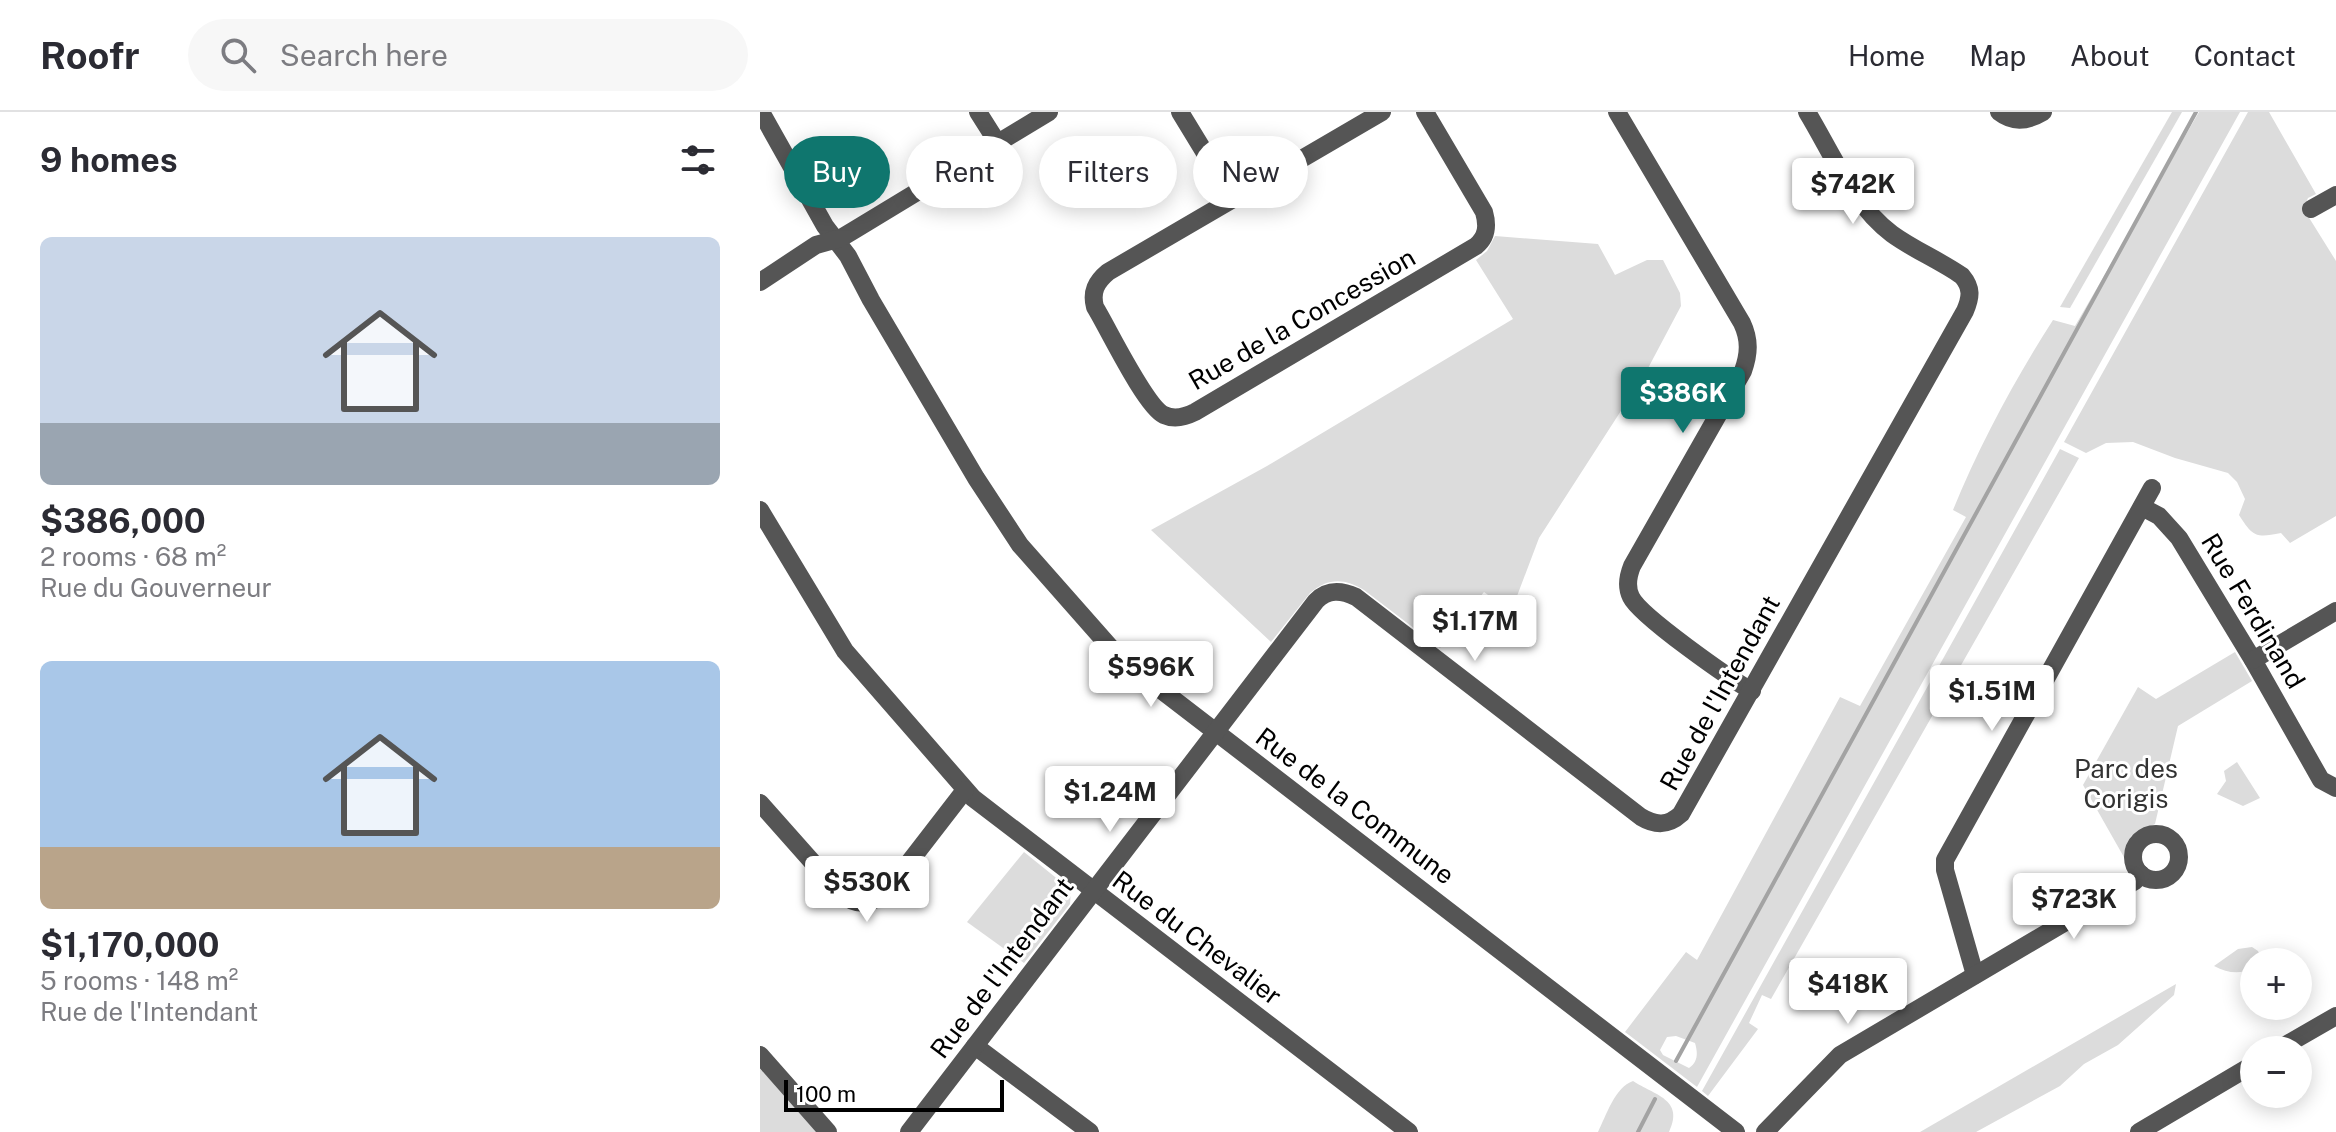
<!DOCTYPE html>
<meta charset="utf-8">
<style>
:root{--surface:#fff;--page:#f7f7f7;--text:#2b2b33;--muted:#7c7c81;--line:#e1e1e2;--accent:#0f766e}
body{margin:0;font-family:"Public Sans",sans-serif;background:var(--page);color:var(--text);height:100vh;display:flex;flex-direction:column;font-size:30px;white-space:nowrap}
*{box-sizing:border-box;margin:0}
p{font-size:26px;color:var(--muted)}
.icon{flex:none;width:44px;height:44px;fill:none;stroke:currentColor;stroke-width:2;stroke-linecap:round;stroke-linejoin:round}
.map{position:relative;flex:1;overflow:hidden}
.drawer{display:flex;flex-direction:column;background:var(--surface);width:760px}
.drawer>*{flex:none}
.top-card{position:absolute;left:24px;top:24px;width:760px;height:72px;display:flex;gap:16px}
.controls{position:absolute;left:1480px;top:836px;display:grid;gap:16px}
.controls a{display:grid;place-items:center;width:72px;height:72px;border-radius:50%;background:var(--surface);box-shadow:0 4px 20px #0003;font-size:40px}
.scale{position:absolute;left:24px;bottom:20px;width:220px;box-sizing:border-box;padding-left:8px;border:4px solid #000;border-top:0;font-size:22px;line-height:28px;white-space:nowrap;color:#000;-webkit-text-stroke:6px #fff;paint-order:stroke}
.price{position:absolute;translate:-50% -68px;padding:0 18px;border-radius:8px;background:#fff;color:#222;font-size:26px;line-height:52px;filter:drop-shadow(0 2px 4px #0008)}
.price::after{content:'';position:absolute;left:50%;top:48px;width:24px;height:18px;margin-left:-12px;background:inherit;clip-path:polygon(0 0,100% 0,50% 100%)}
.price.current{background:var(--accent);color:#fff}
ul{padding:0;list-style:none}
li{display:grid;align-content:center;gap:16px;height:424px;padding:0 40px}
li span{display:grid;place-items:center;height:248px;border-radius:12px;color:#555}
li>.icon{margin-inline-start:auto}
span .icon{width:144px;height:144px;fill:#fffc;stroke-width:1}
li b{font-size:34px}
h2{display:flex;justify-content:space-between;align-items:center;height:96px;padding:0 40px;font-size:34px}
.tag{padding:0 28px;border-radius:36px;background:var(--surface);box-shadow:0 4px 20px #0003;font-size:28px;line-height:72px}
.tag.current{background:var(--accent);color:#fff}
header{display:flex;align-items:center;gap:48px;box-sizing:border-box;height:112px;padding:0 40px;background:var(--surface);border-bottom:2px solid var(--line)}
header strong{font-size:38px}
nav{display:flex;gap:44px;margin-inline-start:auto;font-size:28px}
.search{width:560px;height:72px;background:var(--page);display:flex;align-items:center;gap:20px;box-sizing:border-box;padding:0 28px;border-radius:44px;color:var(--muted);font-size:30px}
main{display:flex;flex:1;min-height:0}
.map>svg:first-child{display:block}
.green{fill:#dcdcdc;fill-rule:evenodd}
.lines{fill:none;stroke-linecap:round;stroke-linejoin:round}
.stream{stroke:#a3a3a3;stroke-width:4}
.minor{stroke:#555;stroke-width:18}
.labels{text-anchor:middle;stroke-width:6;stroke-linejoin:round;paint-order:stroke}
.street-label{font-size:26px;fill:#000;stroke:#fff}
.park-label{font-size:26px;fill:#333;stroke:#fff}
</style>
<header>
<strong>Roofr</strong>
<div class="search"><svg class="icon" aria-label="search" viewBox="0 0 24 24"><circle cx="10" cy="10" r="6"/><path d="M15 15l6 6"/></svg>Search here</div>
<nav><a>Home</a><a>Map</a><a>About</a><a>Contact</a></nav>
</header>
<main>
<section class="drawer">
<h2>9 homes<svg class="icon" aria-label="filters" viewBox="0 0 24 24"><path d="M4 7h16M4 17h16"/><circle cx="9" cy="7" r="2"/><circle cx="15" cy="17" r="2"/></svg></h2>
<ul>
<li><span style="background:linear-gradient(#c9d6e8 75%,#9aa5b1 0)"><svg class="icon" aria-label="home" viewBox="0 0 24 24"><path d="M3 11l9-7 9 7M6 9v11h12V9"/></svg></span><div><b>$386,000</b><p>2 rooms · 68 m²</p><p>Rue du Gouverneur</p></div></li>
<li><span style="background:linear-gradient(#a9c7e8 75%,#b9a48a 0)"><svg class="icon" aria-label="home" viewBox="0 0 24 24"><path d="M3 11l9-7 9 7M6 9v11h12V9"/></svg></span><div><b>$1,170,000</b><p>5 rooms · 148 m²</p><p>Rue de l'Intendant</p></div></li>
</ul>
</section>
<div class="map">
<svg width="1576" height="1020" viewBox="0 0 1576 1020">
<rect width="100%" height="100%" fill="#fff"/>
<g class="green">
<polygon points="1412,0 1422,0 1310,196 1300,195"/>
<path d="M1439,0H1480L937,975L865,920L926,840L937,848L1080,585L1100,594L1206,405L1193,398C1220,332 1255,267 1293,208L1315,214ZM916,924L935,931C938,941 938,950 929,956L903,943L900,938L907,925Z"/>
<path d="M1488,0H1509L1556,82L1548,86L1543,96L1576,149V404L1530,431L1521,421C1496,426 1493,425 1479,403L1485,387L1477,370L1468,361L1415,346L1373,330L1346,331L1326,341L1304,330Z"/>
<path d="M735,124L838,132L855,163L887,148H903L920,181L921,194L886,260L779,426L751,500L724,480L680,536L604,478C584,466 568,466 550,481L511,530L391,418L507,354L753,207L716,148L727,139Z"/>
<polygon points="1300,337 1319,346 1011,887 1002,883 989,911 998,917 948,984 942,979"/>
<polygon points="1475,540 1492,569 1418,614 1395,712 1371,724 1365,747 1323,673 1378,575 1396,587"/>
<polygon points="1477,650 1500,686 1483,694 1457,682 1466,669 1464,659"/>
<polygon points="264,740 305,773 311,778 310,792 264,851 207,810"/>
<path d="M1492,835L1498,839L1501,846L1500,850H1494V856C1479,863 1468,861 1454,854L1478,837Z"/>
<polygon points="1416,872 1414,883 1358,933 1324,952 1300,974 1216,1020 1160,1020"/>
<polygon points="0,957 61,1020 0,1020"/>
<path d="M873,969C894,983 925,987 909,1020H838C846,1004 855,975 873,969Z"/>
</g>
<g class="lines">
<g class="stream">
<polyline points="916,949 1436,0"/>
<polyline points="878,1020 895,987"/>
</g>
<g class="minor">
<polyline points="1,0 65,114 88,144 111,188 216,366 260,433 350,535 396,574 976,1020"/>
<polyline points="218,0 237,30"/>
<polyline points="420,0 473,87"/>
<path d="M622,0L348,160C336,170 331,180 335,195C348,216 385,294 404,303C415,308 425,305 435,300L716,134C727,125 728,114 724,100L665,0"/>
<path d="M857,0L982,211C990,228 989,242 983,259L872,454C868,464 866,475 871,485C880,504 970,567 992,579"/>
<path d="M1239,0C1253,11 1268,9 1283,0"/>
<polyline points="1551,97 1576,83"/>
<polyline points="0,170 56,133 81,126 96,117 289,0"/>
<polyline points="1382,395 1399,404 1419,426 1493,548 1561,668 1576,676"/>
<polyline points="0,398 85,539 213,686 649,1020"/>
<polyline points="1493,548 1576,499"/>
<path d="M0,691L79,780C96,795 110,794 127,779L205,678"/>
<circle cx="1396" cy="745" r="23"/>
<polyline points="1215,863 1185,758 1185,748 1392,376"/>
<polyline points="215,934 330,1020"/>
<polyline points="1517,938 1576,904"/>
<polyline points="0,943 68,1020"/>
<path d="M149,1020L556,489C568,477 581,478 596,485L881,705C896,714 908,714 921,702L1205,199C1211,185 1212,176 1202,164C1179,148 1154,138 1132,122C1093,93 1072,41 1047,0"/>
<polyline points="1005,1020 1080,943 1375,769 1381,762"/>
<polyline points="1379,1020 1494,952"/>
</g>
</g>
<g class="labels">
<g class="street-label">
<text transform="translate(542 207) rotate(-30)" y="9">Rue de la Concession</text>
<text transform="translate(1493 499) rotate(59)" y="9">Rue Ferdinand</text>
<text transform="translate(960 581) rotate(-61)" y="9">Rue de l'Intendant</text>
<text transform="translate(595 694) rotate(37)" y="9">Rue de la Commune</text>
<text transform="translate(437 826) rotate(37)" y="9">Rue du Chevalier</text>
<text transform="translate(242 856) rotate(-53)" y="9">Rue de l'Intendant</text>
</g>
<g class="park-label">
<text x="1366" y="666">Parc des<tspan x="1366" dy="30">Corigis</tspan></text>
</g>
</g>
</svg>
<div class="controls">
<a>+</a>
<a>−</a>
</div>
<div class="scale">100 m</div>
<b class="price" style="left:1093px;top:114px">$742K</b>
<b class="price current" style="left:923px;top:323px">$386K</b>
<b class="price" style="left:715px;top:551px">$1.17M</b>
<b class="price" style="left:391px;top:597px">$596K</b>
<b class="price" style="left:1232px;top:621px">$1.51M</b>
<b class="price" style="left:350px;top:722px">$1.24M</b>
<b class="price" style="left:107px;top:812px">$530K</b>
<b class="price" style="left:1314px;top:829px">$723K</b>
<b class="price" style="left:1088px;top:914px">$418K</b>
<div class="top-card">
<a class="tag current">Buy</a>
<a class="tag">Rent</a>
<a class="tag">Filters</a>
<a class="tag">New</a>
</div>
</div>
</main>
